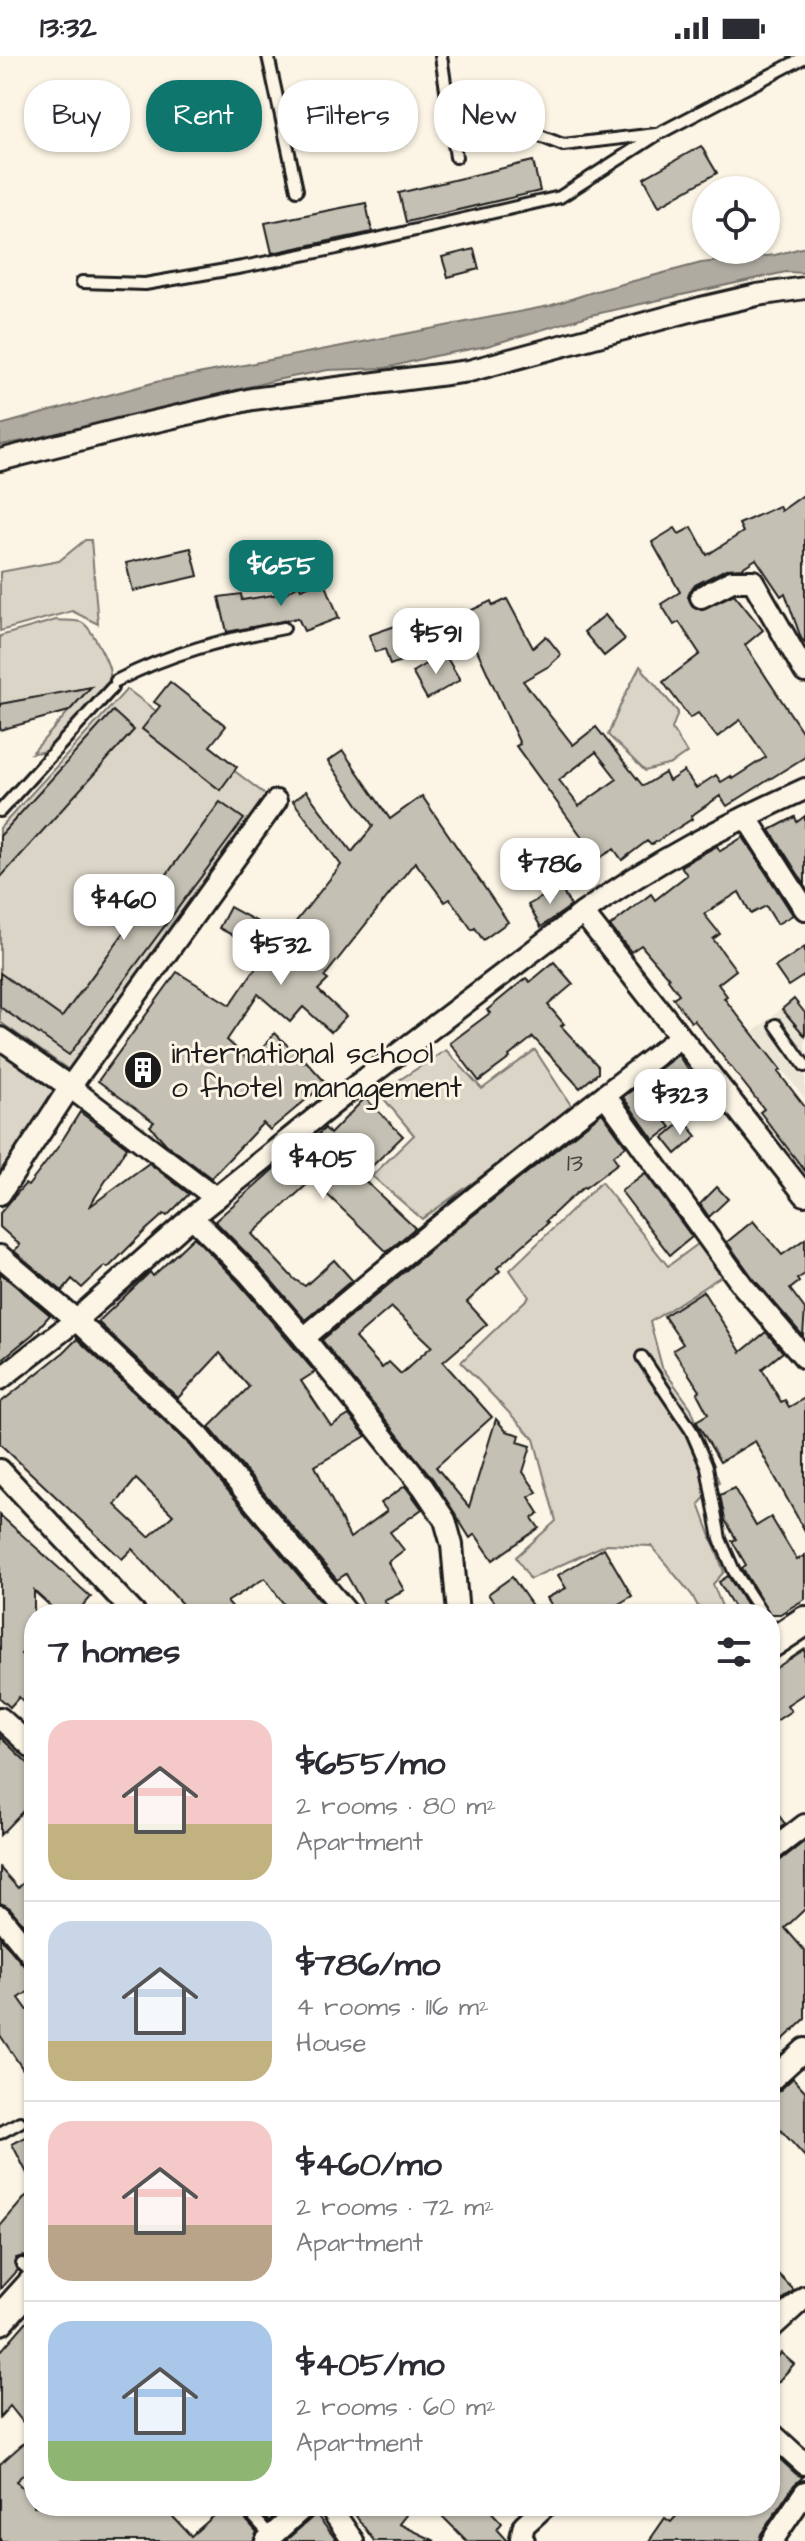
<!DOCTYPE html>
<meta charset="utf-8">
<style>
:root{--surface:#fff;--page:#f2f2f3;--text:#2b2b33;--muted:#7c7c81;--line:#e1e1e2;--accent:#0f766e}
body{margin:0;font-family:"Architects Daughter",sans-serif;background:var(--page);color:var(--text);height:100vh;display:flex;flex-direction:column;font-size:30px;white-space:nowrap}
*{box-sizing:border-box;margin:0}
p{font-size:26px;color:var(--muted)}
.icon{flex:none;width:44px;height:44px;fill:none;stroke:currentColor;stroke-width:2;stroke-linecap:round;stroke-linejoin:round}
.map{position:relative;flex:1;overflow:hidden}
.details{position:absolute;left:24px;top:1548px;width:756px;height:912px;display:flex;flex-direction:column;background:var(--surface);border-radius:32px;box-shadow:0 2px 6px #0004}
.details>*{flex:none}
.top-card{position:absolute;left:24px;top:24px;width:758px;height:72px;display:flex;gap:16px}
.fabs{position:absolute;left:692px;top:120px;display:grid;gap:16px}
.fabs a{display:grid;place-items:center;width:88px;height:88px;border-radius:50%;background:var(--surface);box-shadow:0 2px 6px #0004;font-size:40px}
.price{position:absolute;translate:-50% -68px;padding:0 18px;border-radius:16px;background:#fff;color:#222;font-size:26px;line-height:52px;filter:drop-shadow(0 2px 4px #0008)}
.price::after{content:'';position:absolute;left:50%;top:48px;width:24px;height:18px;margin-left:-12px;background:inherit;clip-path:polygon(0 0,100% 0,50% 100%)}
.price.current{background:var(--accent);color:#fff}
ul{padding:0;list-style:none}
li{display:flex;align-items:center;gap:24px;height:200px;padding:0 24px}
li+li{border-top:2px solid var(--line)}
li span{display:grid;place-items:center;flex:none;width:224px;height:160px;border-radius:24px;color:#555}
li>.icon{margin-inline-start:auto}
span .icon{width:96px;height:96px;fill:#fffc;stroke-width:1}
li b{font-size:34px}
h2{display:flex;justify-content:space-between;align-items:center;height:96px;padding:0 24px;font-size:34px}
.pill{padding:0 28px;border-radius:32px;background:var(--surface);box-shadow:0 2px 6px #0004;font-size:28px;line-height:72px}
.pill.current{background:var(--accent);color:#fff}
.status{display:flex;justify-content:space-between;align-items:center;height:56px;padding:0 40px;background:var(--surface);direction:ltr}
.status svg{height:22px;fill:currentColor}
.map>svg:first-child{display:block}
.built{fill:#ebe5d6}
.green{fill:#dbd5c8;stroke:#7c7872;stroke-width:2}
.water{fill:#b0aba1;stroke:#75726c;stroke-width:2}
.building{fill:#c4c0b3;stroke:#1c1c1c;stroke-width:2;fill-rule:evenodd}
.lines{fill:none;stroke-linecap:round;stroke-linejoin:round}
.lane-casing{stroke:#1c1c1c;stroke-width:16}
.street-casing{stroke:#1c1c1c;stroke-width:26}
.secondary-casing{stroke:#1c1c1c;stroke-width:34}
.lane{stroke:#fcf5e5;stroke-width:10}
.street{stroke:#fcf5e5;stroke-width:20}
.secondary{stroke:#fcf5e5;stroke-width:28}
.labels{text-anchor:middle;stroke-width:6;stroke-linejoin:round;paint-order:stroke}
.number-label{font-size:26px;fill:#464542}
.poi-label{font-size:30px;fill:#1c1c1c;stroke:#fcf5e5;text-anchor:start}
</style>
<div class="status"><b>13:32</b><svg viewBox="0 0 49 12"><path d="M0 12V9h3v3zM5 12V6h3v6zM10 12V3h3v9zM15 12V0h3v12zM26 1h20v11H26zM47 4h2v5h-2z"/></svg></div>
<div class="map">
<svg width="805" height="2485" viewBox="0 0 805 2485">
<rect width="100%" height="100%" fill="#fcf5e5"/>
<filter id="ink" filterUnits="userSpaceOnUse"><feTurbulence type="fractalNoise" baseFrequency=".0125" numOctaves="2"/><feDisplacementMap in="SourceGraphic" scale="16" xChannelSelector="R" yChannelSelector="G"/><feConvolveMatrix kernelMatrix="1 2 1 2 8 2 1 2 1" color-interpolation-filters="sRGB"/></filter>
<g filter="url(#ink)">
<polygon class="built" points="794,943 805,957 805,1043 753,976"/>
<g class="green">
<polygon points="85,484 91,484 98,568 72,555 0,575 0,516 59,505"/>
<path d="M56,564C63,565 73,564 81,566C90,569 111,609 110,620C109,632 57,690 45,695C41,697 37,696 32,697L83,639L80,633L0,648V580Z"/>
<polygon points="640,610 678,656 672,673 687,697 671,708 645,715 608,679 623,643"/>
<polygon points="127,633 270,742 69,1014 0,966 0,772"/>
<polygon points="446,994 482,1033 535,994 574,1054 422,1163 372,1120 414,1079 379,1037"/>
<polygon points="0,995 57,1034 0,1116"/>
<polygon points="601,1126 668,1210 702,1185 723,1219 650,1266 662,1311 691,1352 719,1426 699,1448 724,1516 713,1528 725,1558 702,1558 692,1539 651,1490 607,1488 530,1523 516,1501 556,1465 534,1383 461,1306 529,1241 510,1214"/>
</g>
<polygon class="water" points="805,191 805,217 786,216 591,259 487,290 434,300 386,312 328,314 276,324 46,381 0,389 0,369 156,326 549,250 596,235 701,207 775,199"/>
<g class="building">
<polygon points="701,90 717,117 659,150 644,122"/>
<polygon points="533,105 540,135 406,166 399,137"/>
<polygon points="366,147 372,176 272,197 265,167"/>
<polygon points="474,193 479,213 448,221 442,201"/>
<path d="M805,438V587L801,582L785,537L781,540L756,503L742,512L726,513L695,529L690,535L688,541L693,551L701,554L734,538L763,574L745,589L805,680V701L727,750L720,740L691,760L692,763L651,789L647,785L622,804L614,793L598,803L516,690L520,688L461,559L491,545L493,550L507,543L533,592L546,580L561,599L549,610L523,625L573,689L596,671L643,730L665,717L669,725L684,715L696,732L716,719L721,726L731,720L732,723L766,701L740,664L717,681L698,657L690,662L663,626L700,598L679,566L674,569L661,548L680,536L652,486L675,472L679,478L692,471L707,499L743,476L739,468L779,450L781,455ZM596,696L617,723L579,750L559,724Z"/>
<polygon points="191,492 198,520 133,535 126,507"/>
<polygon points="324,524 339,562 304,575 298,562 227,576 219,541 241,538 242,544 285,537 299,529 301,533"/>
<polygon points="605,559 625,583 604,600 584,576"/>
<polygon points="398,569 410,602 390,609 385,593 375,596 369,579"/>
<polygon points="444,597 460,624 427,643 412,616"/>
<polygon points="170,626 226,670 210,690 237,711 220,734 142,673 160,650 154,646"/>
<polygon points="91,631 69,655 0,674 0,648"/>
<polygon points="113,655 134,674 0,822 0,780"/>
<polygon points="343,695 390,763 422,740 508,866 483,884 475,872 472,874 450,843 445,846 415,806 324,921 328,924 318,934 346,960 331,976 303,951 290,966 258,938 227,984 251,1006 275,977 304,1006 306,1005 326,1027 270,1074 263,1067 211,1122 166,1088 150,1070 154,1066 98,1025 177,916 230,949 266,897 219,872 230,851 274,875 282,883 341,809 293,745 306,735 352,796 373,770 328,705"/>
<polygon points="220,746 244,763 69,999 0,951 0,917 62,961"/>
<polygon points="805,760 805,829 770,774 795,761 797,766"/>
<polygon points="743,781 793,859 777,868 766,850 751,858 739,836 704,858 720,878 713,883 736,914 718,928 727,940 724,942 781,1014 778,1016 805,1051 805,1115 760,1056 764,1053 694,964 691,966 673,942 679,938 668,923 669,922 641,889 631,896 610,870 651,838 655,844 687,819 681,810 717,790 720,795"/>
<polygon points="560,831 571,850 541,871 528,849"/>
<polygon points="805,891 805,919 788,930 775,911"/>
<polygon points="554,906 573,928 548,949 564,968 561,970 598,1010 598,1017 580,1032 533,981 509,1000 510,1002 479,1025 450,987 490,957 487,954 526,922 530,926"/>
<polygon points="794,943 805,957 805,980 782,953"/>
<polygon points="678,999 691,1018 650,1046 671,1071 654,1084 623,1041"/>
<polygon points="365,1042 403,1080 361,1121 415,1172 387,1196 312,1124 252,1178 294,1223 305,1230 334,1204 352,1224 305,1264 257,1208 215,1165 285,1103 289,1107 325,1072 330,1078"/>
<polygon points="80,1056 127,1091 89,1151 149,1107 189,1138 167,1160 164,1158 146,1174 108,1212 105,1210 82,1232 72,1223 62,1235 14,1195 20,1189 0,1171 0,1157 25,1128 28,1130 58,1091"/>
<path d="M602,1057L626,1090L613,1100L618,1107L585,1132L584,1131L565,1147L546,1165L548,1167L497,1212L500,1215L467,1246L487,1268L443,1306L492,1361L436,1411L469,1451L496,1363L506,1375L520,1379L518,1386L531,1390L523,1416L537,1436L529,1441L539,1457L532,1462L539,1472L493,1504L475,1478L470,1482L433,1423L322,1284L451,1177ZM391,1251L432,1290L401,1318L389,1306L382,1312L355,1282Z"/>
<polygon points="684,1064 697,1080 676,1098 663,1082"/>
<polygon points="645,1117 692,1181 670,1199 621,1135"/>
<polygon points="717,1131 728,1143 709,1161 700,1148"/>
<polygon points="753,1165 782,1199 805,1183 805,1218 797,1223 799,1226 790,1233 805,1253 803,1280 753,1222 727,1186"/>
<polygon points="194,1181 238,1226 315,1316 301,1325 331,1370 349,1359 366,1380 315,1410 350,1482 387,1455 381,1447 405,1430 422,1453 390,1476 404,1494 388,1506 404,1534 384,1544 395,1558 369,1558 346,1518 337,1524 209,1371 249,1331 220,1297 178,1342 98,1266 150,1216 153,1220"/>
<polygon points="0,1217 50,1259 33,1278 0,1305"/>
<polygon points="703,1235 741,1296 766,1276 783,1296 762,1313 781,1346 785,1344 789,1351 805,1342 805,1475 755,1385 720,1406 696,1365 708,1358 697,1337 700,1335 673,1294 683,1288 664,1260"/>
<path d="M77,1283L190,1389L331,1558H291L265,1522L227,1546L238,1558H191L132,1493L122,1503L0,1388V1347L64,1296ZM136,1423L173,1459L149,1481L115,1449Z"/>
<polygon points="734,1432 756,1470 771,1461 797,1504 805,1499 805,1543 780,1558 770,1558 742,1512 746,1509 732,1485 736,1483 725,1464 720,1439"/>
<polygon points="0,1459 91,1541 76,1558 59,1558 34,1535 34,1585 21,1598 34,1610 34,1656 19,1641 10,1651 0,1642"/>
<polygon points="604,1492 632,1540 602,1558 557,1558 547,1542 566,1532 558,1519"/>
<polygon points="728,1520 752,1558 738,1558 719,1526"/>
<polygon points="512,1521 538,1558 502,1558 488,1538"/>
<polygon points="805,1593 805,1637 787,1649 791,1655 770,1669 770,1616"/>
<polygon points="0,1681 34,1713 34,1762 25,1753 0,1779"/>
<polygon points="770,1747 785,1768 770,1780"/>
<polygon points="805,1785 805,1853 785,1872 805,1895 805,1963 770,1996 770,1809 778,1806"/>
<polygon points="0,1812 18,1832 34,1817 34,1881 10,1852 0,1847"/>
<polygon points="0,1881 24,1910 34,1915 34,1932 19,1942 34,1963 34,2030 0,1979"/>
<polygon points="793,2022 805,2035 805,2101 770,2062 770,2038 779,2035"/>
<polygon points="34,2077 34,2131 12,2088"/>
<polygon points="34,2131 34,2195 28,2202 23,2200 16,2202 14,2207 17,2214 0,2233 0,2170"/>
<polygon points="770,2210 794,2234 770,2255"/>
<polygon points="34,2257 34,2409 16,2425 34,2444 34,2450 163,2450 191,2480 215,2459 207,2450 236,2450 238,2455 257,2476 253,2485 0,2485 0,2408 33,2379 10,2350 0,2361 0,2296"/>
<polygon points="781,2297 794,2308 770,2335 770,2310"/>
<polygon points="770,2394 796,2418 803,2421 794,2429 761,2478 759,2485 649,2485 665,2462 671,2466 685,2450 770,2450"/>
<polygon points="255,2450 286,2450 269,2465"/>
<polygon points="349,2450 398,2450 406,2459 399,2468 435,2485 374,2485"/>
<polygon points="432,2450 486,2450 502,2467 497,2473 508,2485 467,2485"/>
<polygon points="315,2457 337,2485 285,2485 314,2460"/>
</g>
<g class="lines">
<g class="lane-casing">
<g id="lane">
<polyline points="268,0 297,134"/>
<polyline points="441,0 456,101"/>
<polyline points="453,83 527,75 563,89 656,78"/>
<polyline points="82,226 145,228 243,211 337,192 560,141 658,78 805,1"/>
<path d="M116,625C170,597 225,583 284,572"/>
<polyline points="0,755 112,632"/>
<polyline points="776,969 805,1010"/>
<polyline points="642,1301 691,1374 707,1411 720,1483 734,1515 762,1558"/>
<polyline points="0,2077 20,2066"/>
<polyline points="22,2208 34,2218"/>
<polyline points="244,2450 271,2480"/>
</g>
</g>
<g class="street-casing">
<g id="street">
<polyline points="0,404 122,373 252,343 469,315 701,252 757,239 805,232"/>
<polyline points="701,541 732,525 753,525 805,616"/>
<polyline points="746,761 805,853"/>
<polyline points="583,857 805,1139"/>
<polyline points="0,982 70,1031 216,1142"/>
<polyline points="605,1039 743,1230 805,1302"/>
<polyline points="0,1138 70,1031 276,745"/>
<polyline points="192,1161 248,1217 304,1282 423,1431 445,1464 452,1489 458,1558"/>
<polyline points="0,1200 76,1264 199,1380 348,1558"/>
<path d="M304,1282C426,1178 552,1079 680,981"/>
<path d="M0,1323L76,1264L192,1161L344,1039L583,857C651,807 728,768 805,733"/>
<polyline points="0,1414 135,1558"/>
<polyline points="0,1662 34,1693"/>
<polyline points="770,1796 805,1769"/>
<polyline points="0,1860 34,1902"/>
<polyline points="770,2025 805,1993"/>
<polyline points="770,2273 805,2241"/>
<polyline points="770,2376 805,2408"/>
<polyline points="329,2450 353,2485"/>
<polyline points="266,2485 305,2450"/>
<polyline points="524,2485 521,2482 524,2469 545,2450"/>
<polyline points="772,2485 805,2436"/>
</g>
</g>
<g class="secondary-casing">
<g id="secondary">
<polyline points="770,1588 805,1565"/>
<polyline points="0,2264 34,2226"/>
</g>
</g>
<use href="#lane" class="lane"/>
<use href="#street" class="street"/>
<use href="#secondary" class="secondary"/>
</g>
</g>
<defs>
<g id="building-disc" transform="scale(2)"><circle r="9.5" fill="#1c1c1c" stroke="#fcf5e5"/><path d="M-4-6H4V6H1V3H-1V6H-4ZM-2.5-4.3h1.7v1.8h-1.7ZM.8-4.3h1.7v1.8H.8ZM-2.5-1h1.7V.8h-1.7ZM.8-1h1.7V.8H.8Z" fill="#fff"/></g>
</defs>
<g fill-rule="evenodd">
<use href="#building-disc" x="143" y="1014"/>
</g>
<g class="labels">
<g class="number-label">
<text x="575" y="1115">13</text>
</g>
<g class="poi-label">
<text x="171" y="1007">international school<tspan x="171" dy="34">o fhotel management</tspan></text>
</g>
</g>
</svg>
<div class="fabs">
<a><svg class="icon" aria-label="locate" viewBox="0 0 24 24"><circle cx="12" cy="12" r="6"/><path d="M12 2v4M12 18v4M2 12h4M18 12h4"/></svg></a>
</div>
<b class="price current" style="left:281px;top:552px">$655</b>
<b class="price" style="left:436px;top:620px">$591</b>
<b class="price" style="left:550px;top:850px">$786</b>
<b class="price" style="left:124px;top:886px">$460</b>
<b class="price" style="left:281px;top:931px">$532</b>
<b class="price" style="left:680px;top:1081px">$323</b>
<b class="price" style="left:323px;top:1145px">$405</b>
<div class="top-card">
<a class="pill">Buy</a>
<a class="pill current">Rent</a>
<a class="pill">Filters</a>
<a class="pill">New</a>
</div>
<section class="details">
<h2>7 homes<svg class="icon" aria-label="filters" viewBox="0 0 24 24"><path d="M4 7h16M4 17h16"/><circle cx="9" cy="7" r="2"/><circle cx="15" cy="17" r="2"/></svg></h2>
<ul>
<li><span style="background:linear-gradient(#f6c9c9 65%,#c2b280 0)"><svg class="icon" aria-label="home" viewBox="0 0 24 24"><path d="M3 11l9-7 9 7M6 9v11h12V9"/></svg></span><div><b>$655/mo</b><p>2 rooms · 80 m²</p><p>Apartment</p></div></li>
<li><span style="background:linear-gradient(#c9d6e8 75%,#c2b280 0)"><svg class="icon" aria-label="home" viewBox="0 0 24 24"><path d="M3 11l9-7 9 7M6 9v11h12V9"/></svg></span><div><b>$786/mo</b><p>4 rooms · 116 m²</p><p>House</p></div></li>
<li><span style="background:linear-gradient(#f6c9c9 65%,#b9a48a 0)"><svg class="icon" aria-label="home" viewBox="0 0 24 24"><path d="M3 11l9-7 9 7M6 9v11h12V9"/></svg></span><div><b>$460/mo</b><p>2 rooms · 72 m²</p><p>Apartment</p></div></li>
<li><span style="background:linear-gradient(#a9c7e8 75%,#8fb573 0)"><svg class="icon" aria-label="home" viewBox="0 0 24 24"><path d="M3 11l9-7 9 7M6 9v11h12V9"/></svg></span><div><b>$405/mo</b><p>2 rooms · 60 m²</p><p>Apartment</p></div></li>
</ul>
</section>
</div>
